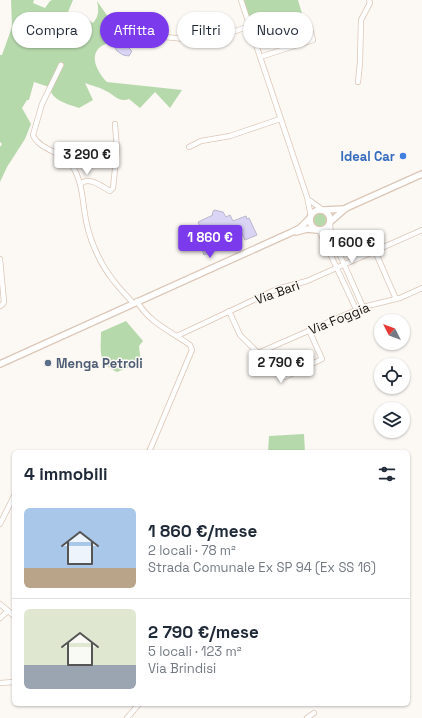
<!DOCTYPE html>
<html lang="it">
<meta charset="utf-8">
<style>
:root{--surface:#fff;--page:#f2f2f3;--text:#1f2937;--muted:#747a83;--line:#e0e1e3;--accent:#7c3aed}
body{margin:0;font-family:"Space Grotesk",sans-serif;background:var(--page);color:var(--text);height:100vh;display:flex;flex-direction:column;font-size:15px;white-space:nowrap}
*{box-sizing:border-box;margin:0}
p{font-size:13px;color:var(--muted)}
.icon{flex:none;width:22px;height:22px;fill:none;stroke:currentColor;stroke-width:2;stroke-linecap:round;stroke-linejoin:round}
.map{position:relative;flex:1;overflow:hidden}
.sheet{position:absolute;left:12px;top:450px;width:398px;height:256px;display:flex;flex-direction:column;background:var(--surface);border-radius:6px;box-shadow:0 1px 3px #0004}
.sheet>*{flex:none}
.hud{position:absolute;left:12px;top:12px;width:398px;height:36px;display:flex;gap:8px}
.needle{width:26px;rotate:312deg}
.tools{position:absolute;left:374px;top:314px;display:grid;gap:8px}
.tools a{display:grid;place-items:center;width:36px;height:36px;border-radius:50%;background:var(--surface);box-shadow:0 1px 3px #0004;font-size:20px}
.price{position:absolute;translate:-50% -34px;padding:0 9px;border-radius:4px;background:#fff;color:#222;font-size:13px;line-height:26px;filter:drop-shadow(0 1px 2px #0008)}
.price::after{content:'';position:absolute;left:50%;top:24px;width:12px;height:9px;margin-left:-6px;background:inherit;clip-path:polygon(0 0,100% 0,50% 100%)}
.price.selected{background:var(--accent);color:#fff}
ul{padding:0;list-style:none}
li{display:flex;align-items:center;gap:12px;height:100px;padding:0 12px}
li+li{border-top:1px solid var(--line)}
li span{display:grid;place-items:center;flex:none;width:112px;height:80px;border-radius:6px;color:#555}
li>.icon{margin-inline-start:auto}
span .icon{width:48px;height:48px;fill:#fffc;stroke-width:1}
li b{font-size:17px}
h2{display:flex;justify-content:space-between;align-items:center;height:48px;padding:0 12px;font-size:17px}
.pill{padding:0 14px;border-radius:18px;background:var(--surface);box-shadow:0 1px 3px #0004;font-size:14px;line-height:36px}
.pill.selected{background:var(--accent);color:#fff}
.map>svg:first-child{display:block}
.green{fill:#b6d9ac}
.building{fill:#dad5f5;stroke:#bab6cd}
.lines{fill:none;stroke-linecap:round;stroke-linejoin:round}
.minor-casing{stroke:#dcc7b7;stroke-width:6}
.major-casing{stroke:#dcc7b7;stroke-width:8}
.minor{stroke:#fff;stroke-width:4.5}
.major{stroke:#fff;stroke-width:5.5}
.shop-dot{fill:#3f7fe0;stroke:#fcf8f4;stroke-width:1.5}
.service-dot{fill:#5c6f8a;stroke:#fcf8f4;stroke-width:1.5}
.labels{text-anchor:middle;stroke-width:3;stroke-linejoin:round;paint-order:stroke}
.shop-label{font-size:13px;font-weight:bold;fill:#366cbe;stroke:#fcf8f4;text-anchor:end}
.street-label{font-size:13px;fill:#150e09;stroke:#fcf8f4}
.service-label{font-size:13px;font-weight:bold;fill:#4e5e75;stroke:#fcf8f4;text-anchor:start}
</style>
<div class="map">
<svg width="422" height="718" viewBox="0 0 422 718">
<rect width="100%" height="100%" fill="#fcf8f4"/>
<g class="green">
<path d="M11,0H34L33,3L45,8L50,1L52,0H73L61,29L74,35V27L80,21L88,20L93,23C99,16 99,10 97,1L117,30L115,38C110,43 103,44 99,48C89,58 99,74 107,82L182,90L170,108L155,92L140,108L129,99C118,103 115,95 106,91C100,87 92,86 85,83L93,100L79,108C68,104 52,101 49,87L34,82L29,100H27L22,108L31,124L25,139L7,167L0,182V147L2,144L0,142V55H2L12,27Z"/>
<polygon points="242,0 298,0 303,17 254,33"/>
<circle cx="320" cy="220" r="7"/>
<path d="M126,321L143,341L139,346L141,363L117,372C97,363 101,351 101,332Z"/>
<polygon points="304,434 305,452 268,452 269,436"/>
</g>
<g class="building">
<polygon points="117,41 123,45 125,44 132,51 129,56 123,55 117,51 114,46"/>
<polygon points="214,210 223,212 226,217 230,215 233,221 246,216 247,219 249,218 257,235 245,240 239,227 230,231 233,239 218,246 214,237 207,241 212,251 204,255 201,246 203,245 200,238 202,237 200,233 203,232 198,222 213,215 212,214"/>
</g>
<g class="lines">
<g class="minor-casing">
<g id="minor">
<polyline points="241,0 307,197 311,216"/>
<polyline points="144,35 206,41 250,26"/>
<polyline points="260,57 313,40 309,25"/>
<path d="M61,65L42,104L33,135C39,150 61,151 71,164C84,182 82,205 87,225C91,243 101,265 113,280C119,288 126,295 133,303"/>
<polyline points="358,82 360,62 361,20 370,3 369,0"/>
<polyline points="189,147 201,141 230,136 280,119"/>
<path d="M80,184C89,176 101,186 110,191L113,188L117,150L115,124"/>
<polyline points="309,200 323,210"/>
<polyline points="330,224 331,235 363,307"/>
<polyline points="319,230 356,309"/>
<polyline points="375,251 396,299"/>
<polyline points="0,259 4,302 2,305 0,306"/>
<path d="M137,301C148,322 172,332 190,345L192,350L149,452"/>
<polyline points="229,311 240,335 277,372 285,377 322,359 309,330"/>
<polyline points="177,336 277,289 307,281 422,230"/>
<polyline points="258,353 363,307 400,298 422,288"/>
<polyline points="0,524 14,496"/>
<polyline points="0,604 14,616"/>
<polyline points="0,618 8,611"/>
<polyline points="0,683 14,682"/>
<polyline points="127,718 139,704"/>
<polyline points="307,718 314,713"/>
</g>
</g>
<g class="major-casing">
<g id="major">
<circle cx="320" cy="220" r="10"/>
<polyline points="324,210 345,209"/>
<polyline points="330,222 346,208 422,174"/>
<polyline points="296,232 307,229 317,230"/>
<polyline points="0,364 290,233 300,228 310,218"/>
</g>
</g>
<use href="#minor" class="minor"/>
<use href="#major" class="major"/>
</g>
<circle class="shop-dot" cx="403" cy="156" r="4"/>
<circle class="service-dot" cx="48" cy="363" r="4"/>
<g class="labels">
<g class="shop-label">
<text x="395" y="161">Ideal Car</text>
</g>
<g class="street-label">
<text transform="translate(277 292) rotate(-20)" y="5">Via Bari</text>
<text transform="translate(339 318) rotate(-22)" y="5">Via Foggia</text>
</g>
<g class="service-label">
<text x="56" y="368">Menga Petroli</text>
</g>
</g>
</svg>
<div class="tools">
<a><svg class="needle" viewBox="-14 -14 28 28"><path d="M0-13l5 13h-10z" fill="#e53935"/><path d="M0 13l5-13h-10z" fill="#747a83"/></svg></a>
<a><svg class="icon" aria-label="locate" viewBox="0 0 24 24"><circle cx="12" cy="12" r="6"/><path d="M12 2v4M12 18v4M2 12h4M18 12h4"/></svg></a>
<a><svg class="icon" aria-label="layers" viewBox="0 0 24 24"><path d="M12 4l9 5-9 5-9-5zM3 14l9 5 9-5"/></svg></a>
</div>
<b class="price" style="left:87px;top:176px">3 290 €</b>
<b class="price selected" style="left:210px;top:259px">1 860 €</b>
<b class="price" style="left:352px;top:264px">1 600 €</b>
<b class="price" style="left:281px;top:384px">2 790 €</b>
<div class="hud">
<a class="pill">Compra</a>
<a class="pill selected">Affitta</a>
<a class="pill">Filtri</a>
<a class="pill">Nuovo</a>
</div>
<section class="sheet">
<h2>4 immobili<svg class="icon" aria-label="filters" viewBox="0 0 24 24"><path d="M4 7h16M4 17h16"/><circle cx="9" cy="7" r="2"/><circle cx="15" cy="17" r="2"/></svg></h2>
<ul>
<li><span style="background:linear-gradient(#a9c7e8 75%,#b9a48a 0)"><svg class="icon" aria-label="home" viewBox="0 0 24 24"><path d="M3 11l9-7 9 7M6 9v11h12V9"/></svg></span><div><b>1 860 €/mese</b><p>2 locali · 78 m²</p><p>Strada Comunale Ex SP 94 (Ex SS 16)</p></div></li>
<li><span style="background:linear-gradient(#dfe7d0 70%,#9aa5b1 0)"><svg class="icon" aria-label="home" viewBox="0 0 24 24"><path d="M3 11l9-7 9 7M6 9v11h12V9"/></svg></span><div><b>2 790 €/mese</b><p>5 locali · 123 m²</p><p>Via Brindisi</p></div></li>
</ul>
</section>
</div>
